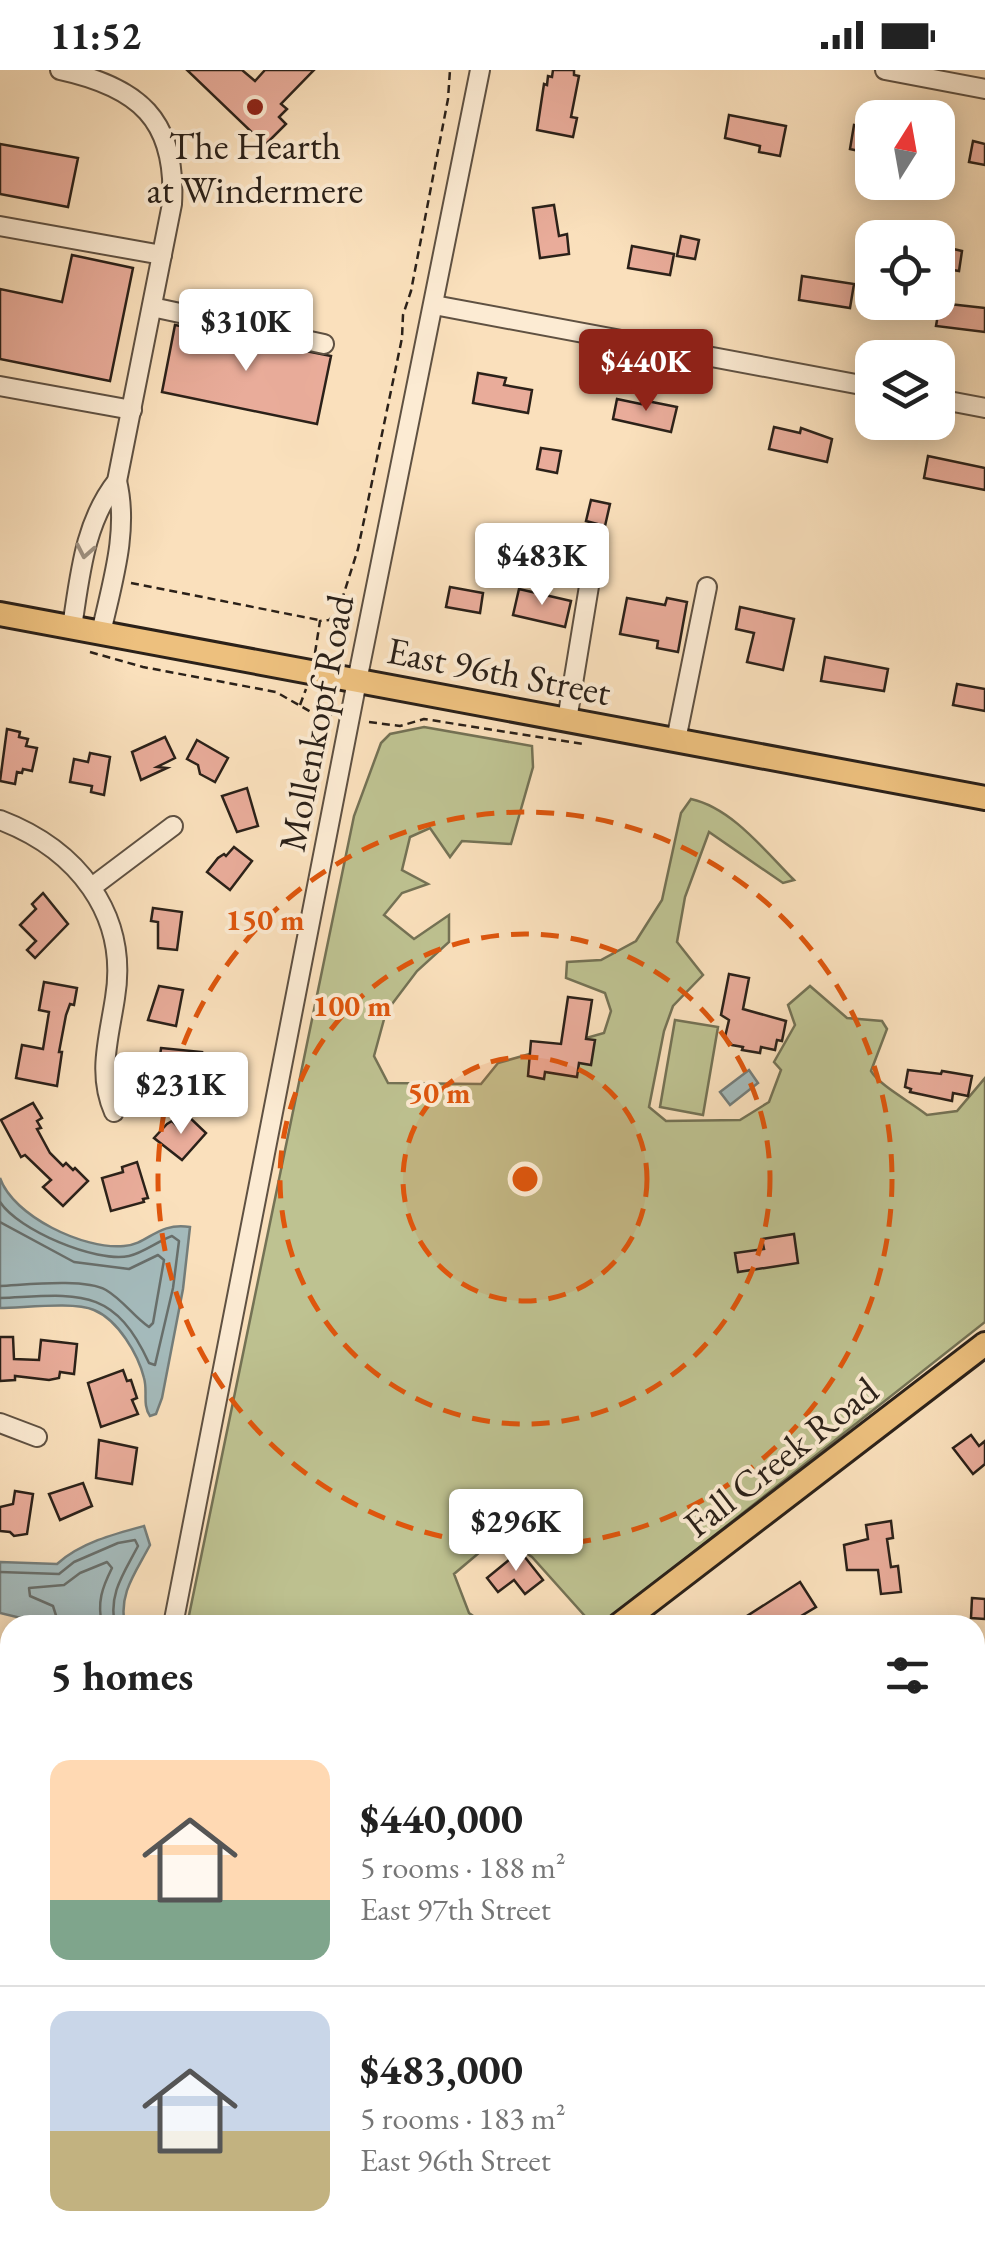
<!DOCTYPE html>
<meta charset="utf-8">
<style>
:root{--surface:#fff;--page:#f2f2f2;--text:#222;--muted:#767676;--line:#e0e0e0;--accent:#8f2418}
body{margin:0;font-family:"EB Garamond",serif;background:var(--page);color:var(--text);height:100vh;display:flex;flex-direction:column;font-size:38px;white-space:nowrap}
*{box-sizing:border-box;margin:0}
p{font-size:32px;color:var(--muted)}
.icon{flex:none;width:55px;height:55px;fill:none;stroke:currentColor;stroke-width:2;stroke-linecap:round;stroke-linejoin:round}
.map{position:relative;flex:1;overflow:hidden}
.panel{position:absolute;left:0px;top:1545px;width:985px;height:640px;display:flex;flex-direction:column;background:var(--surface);border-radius:30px 30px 0 0;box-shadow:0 5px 25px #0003}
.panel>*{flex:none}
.needle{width:65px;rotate:11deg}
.tools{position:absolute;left:855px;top:30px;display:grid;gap:20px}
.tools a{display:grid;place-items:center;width:100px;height:100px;border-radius:20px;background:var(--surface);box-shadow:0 5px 25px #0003;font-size:50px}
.price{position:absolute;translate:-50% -85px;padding:0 22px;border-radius:10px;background:#fff;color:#222;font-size:32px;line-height:65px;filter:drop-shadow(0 2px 5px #0008)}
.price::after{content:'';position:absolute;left:50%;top:60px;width:30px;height:22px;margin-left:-15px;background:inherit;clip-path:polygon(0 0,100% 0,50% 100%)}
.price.on{background:var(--accent);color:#fff}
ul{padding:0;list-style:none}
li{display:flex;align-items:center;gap:30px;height:250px;padding:0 50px}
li+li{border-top:2px solid var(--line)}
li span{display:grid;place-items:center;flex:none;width:280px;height:200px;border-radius:20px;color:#555}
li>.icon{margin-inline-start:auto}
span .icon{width:120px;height:120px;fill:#fffc;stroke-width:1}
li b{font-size:42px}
h2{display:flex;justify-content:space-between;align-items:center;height:120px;padding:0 50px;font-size:42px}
.status{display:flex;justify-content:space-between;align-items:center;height:70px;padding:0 50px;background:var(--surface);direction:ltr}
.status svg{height:28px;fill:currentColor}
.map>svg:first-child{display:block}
.green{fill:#bec291;stroke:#747255;stroke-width:2.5}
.water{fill:#a4babb;stroke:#747d7a;stroke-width:2.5}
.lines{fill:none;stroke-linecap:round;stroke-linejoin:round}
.shore{stroke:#686e6a;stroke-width:2.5}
.building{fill:#e9ac9a;stroke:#2b2119;stroke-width:2.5}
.minor-casing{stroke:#5f5142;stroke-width:22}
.major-casing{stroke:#2b2119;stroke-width:28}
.path{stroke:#2b2119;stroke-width:2.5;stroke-dasharray:8 5;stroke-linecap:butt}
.minor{stroke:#fcebd3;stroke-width:18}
.major{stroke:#edc07e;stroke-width:22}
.oneway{stroke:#9e907f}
.ring{fill:none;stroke:#df560d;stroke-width:5;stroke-dasharray:18 12}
.poi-dot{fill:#8f2418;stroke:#fcebd3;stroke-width:4}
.labels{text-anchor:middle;stroke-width:8;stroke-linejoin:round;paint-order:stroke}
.poi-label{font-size:38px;fill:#2b2119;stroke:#fcebd3}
.street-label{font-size:38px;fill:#2b2119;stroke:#fcebd3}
.centre{fill:#df560d;stroke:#fcebd3;stroke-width:5}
.ring-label{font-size:30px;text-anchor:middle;font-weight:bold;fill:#df560d;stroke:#fcebd3;stroke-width:8;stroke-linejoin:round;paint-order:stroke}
</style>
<div class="status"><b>11:52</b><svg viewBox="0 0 49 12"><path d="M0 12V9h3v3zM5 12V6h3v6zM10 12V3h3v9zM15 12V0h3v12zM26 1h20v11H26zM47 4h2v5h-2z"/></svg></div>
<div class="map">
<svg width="985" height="2185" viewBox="0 0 985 2185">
<rect width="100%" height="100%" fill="#fae0bc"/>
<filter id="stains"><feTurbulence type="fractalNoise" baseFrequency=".002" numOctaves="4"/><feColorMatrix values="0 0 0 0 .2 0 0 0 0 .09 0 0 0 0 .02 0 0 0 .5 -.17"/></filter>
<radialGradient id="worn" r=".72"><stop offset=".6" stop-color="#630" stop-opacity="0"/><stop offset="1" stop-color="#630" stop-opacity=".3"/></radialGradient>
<g class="green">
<path d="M424,657L532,676L533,697L511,774L462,771L450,787L430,758L410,767L402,800L428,814L402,823L384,845L414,869L449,845V872L417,901L386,942L374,986L388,1013L481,1014L498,993L604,963L611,941L605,923L566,908L567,892L601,890L636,871L662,830L681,743L691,729C732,738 765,781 794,810L783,813L709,762L685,827L677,872L703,905L673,936L664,961L649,1037L666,1051L740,1050L769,1032L781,1000L774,992L795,955L788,935L810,916L847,948L882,951L887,959L871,1001C880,1016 911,1032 927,1045L957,1041L985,1008V1252L601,1555H593L532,1487L500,1465L454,1504L469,1543L486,1555L497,1549L516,1555H187L354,746L381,673L390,664Z"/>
<polygon points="675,950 718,957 703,1045 660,1037"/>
<polygon points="0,2149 10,2152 10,2175 48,2175 50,2185 0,2185"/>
</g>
<g class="water">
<polygon points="749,1000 758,1013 730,1035 720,1022"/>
<path d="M0,1108C13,1146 84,1180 124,1176C149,1174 157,1152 190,1157L183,1219L162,1328L156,1344L150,1346C142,1334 148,1322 144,1308C138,1284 118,1250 94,1240C74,1231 23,1238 0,1238Z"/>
<path d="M144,1456L150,1475C136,1502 118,1524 125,1555H50L0,1543V1492L57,1494C80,1473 114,1464 144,1456Z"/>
<polygon points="975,2120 985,2126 985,2185 799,2185 793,2181 821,2175 975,2175"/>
</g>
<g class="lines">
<g class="shore">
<path d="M0,1132C18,1160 96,1193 129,1186C143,1183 158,1171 172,1166L179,1171L173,1218L155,1295L149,1293C113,1214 75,1225 0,1228"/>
<path d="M0,1152L74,1192L129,1199L158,1185L164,1190L153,1253L149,1257C134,1247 123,1230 106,1220C84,1208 25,1215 0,1216"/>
<path d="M0,1502L59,1504L74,1492L118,1473L135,1470L138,1476C124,1503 108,1524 115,1555"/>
<path d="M59,1555L53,1536L30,1526L29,1518L64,1515L80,1503L107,1492L112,1498C102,1518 97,1532 102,1555"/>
</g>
</g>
<g class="building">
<polygon points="187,0 242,0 255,11 265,0 314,0 281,34 287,39 279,47 286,54 265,75"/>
<polygon points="553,0 574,0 574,5 579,6 571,47 577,48 573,67 537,60 544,14 547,15 548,6 552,7"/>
<polygon points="729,45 786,56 780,86 759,82 760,76 725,68"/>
<polygon points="854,55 872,59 872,84 850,79"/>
<polygon points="973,71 985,74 985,95 969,92"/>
<polygon points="0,74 78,88 68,137 0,124"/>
<polygon points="554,135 559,166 567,164 569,184 540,188 533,138"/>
<polygon points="681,166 699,170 695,189 677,186"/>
<polygon points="632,176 674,184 670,205 628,198"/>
<polygon points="945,177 962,181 959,201 941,198"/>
<polygon points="72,185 133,198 110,311 0,289 0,219 62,232"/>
<polygon points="802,206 854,214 850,238 799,230"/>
<polygon points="940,233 985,238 985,262 936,256"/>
<polygon points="175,255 331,286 317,354 162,322"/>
<polygon points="478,303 506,308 504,315 532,320 528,343 473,333"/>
<polygon points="617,329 641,334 642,330 677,337 671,362 613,349"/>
<polygon points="774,357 800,363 801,358 832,369 827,392 769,379"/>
<polygon points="541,378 561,381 557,403 537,399"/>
<polygon points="928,386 985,398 985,420 924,408"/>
<polygon points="591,430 610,434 605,456 586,451"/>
<polygon points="450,517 483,523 480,543 446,537"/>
<polygon points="519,519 571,531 565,557 513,545"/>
<polygon points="627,528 665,535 667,528 687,532 678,582 657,578 658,571 620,564"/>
<polygon points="740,537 794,549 783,600 747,592 754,563 736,559"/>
<polygon points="825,587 888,599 884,621 821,611"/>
<polygon points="957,614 985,619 985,641 953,635"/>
<polygon points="7,659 20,662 19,667 28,669 26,676 37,678 32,701 23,699 22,703 17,702 15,714 0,711"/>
<polygon points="165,667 175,688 157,697 167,698 141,710 132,682"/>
<polygon points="197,670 228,688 215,712 200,704 198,695 187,689"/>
<polygon points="90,683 110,687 104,725 91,722 92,716 70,712 74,689 88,692"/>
<polygon points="247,718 258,756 237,762 222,726"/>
<polygon points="234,777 252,791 230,820 207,802 218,788 224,784 226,786"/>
<polygon points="43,823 68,854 35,888 27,880 36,871 20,855 36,839 32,834"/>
<polygon points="153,838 182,842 177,880 158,878 158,852 151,851"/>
<polygon points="729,904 749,908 743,939 786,951 782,971 777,970 775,980 761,977 760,983 742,980 743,977 732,975 725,967 729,950 721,945"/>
<polygon points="44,912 77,918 74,935 70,934 66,945 59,982 62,982 57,1016 16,1008 22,975 43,979 49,942 39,940"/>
<polygon points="159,916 183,920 176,956 148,950"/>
<polygon points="568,927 592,930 586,969 595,970 591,995 579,993 577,1007 545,1002 544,1009 528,1006 531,971 561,974"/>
<polygon points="161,978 202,982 200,998 188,997 186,1019 166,1016 167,1006 161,1006 163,996 159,995"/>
<polygon points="908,1000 941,1004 942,1001 972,1006 968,1026 953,1023 952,1031 910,1022 911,1019 905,1017"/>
<polygon points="33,1033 42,1048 37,1051 41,1058 37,1059 50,1083 63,1096 66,1093 73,1100 75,1098 88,1111 63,1136 43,1117 51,1110 25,1085 21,1087 1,1050"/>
<polygon points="187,1045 206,1063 182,1090 154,1068 167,1054 172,1051 177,1056"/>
<polygon points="137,1092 148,1128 143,1129 144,1132 111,1141 102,1108 123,1102 122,1097"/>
<polygon points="794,1164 798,1193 738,1202 735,1183 764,1179 762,1169"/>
<polygon points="0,1267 13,1267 14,1289 39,1290 41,1270 77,1274 74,1304 60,1302 59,1308 49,1310 15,1306 15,1310 0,1311"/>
<polygon points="123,1300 127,1311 131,1310 137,1328 132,1330 138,1344 101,1357 88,1313"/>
<polygon points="971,1365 979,1376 985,1371 985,1394 973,1404 953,1378"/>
<polygon points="99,1370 137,1378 132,1414 96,1408"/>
<polygon points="83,1413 92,1436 60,1450 49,1424"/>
<polygon points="15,1421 33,1424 27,1464 14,1466 10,1462 0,1461 0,1437 13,1434"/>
<polygon points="891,1451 893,1468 887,1469 891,1497 898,1496 901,1522 881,1524 878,1500 847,1500 844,1475 868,1469 866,1455"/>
<polygon points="520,1481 543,1510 525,1524 514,1510 498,1522 487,1508"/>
<polygon points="800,1512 816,1537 786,1555 752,1555 747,1546"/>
<polygon points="972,1528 985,1529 985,1549 971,1548"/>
</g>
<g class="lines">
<g class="minor-casing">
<g id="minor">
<path d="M60,0C138,17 177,49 172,134L117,411C84,453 80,506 72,557"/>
<polyline points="885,0 985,19"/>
<polyline points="0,156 162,185"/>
<polyline points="434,235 872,317"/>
<polyline points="152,237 324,274"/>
<polyline points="0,316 132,340"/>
<polyline points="938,329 985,338"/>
<path d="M101,563C112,513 129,461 117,411"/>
<polyline points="567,650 591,504 586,473"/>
<polyline points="676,670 707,517"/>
<path d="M0,750C76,779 129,843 115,928C109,968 97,1004 114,1042"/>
<polyline points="92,817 173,756"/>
<polyline points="0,1353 37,1367"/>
<polyline points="173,1555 357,611 480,0"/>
<polyline points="975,1589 985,1593"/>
<polyline points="0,1657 10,1659"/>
<polyline points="0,1807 10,1809"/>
<polyline points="975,1896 985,1893"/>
<polyline points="363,2175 365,2185"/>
<polyline points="554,2175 573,2185"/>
<polyline points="419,2185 464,2175"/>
</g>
</g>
<g class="major-casing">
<g id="major">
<polyline points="0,544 985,728"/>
<polyline points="619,1555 985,1274"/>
<polyline points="77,2185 81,2175"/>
</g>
</g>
<g class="path">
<polyline points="131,513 319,550"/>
<polyline points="90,582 143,597 276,622 311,642 332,646"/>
<polyline points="315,583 320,551 329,550 338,542 358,479 402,268 403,245 411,221 448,29 450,0"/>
<polyline points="300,635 306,619"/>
<polyline points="369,652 400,656 424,649 583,674"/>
</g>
<use href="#minor" class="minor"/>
<use href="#major" class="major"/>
</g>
<defs><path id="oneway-chevron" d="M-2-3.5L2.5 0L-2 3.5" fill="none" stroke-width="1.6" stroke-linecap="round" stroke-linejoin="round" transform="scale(2.5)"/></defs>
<use class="oneway" href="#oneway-chevron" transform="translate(85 481) rotate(101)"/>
<circle cx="525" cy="1109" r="122" fill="#df560d" fill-opacity=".12"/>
<g class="ring">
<circle cx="525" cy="1109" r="122"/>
<circle cx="525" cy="1109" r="245"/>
<circle cx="525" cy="1109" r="367"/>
</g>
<circle class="poi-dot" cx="255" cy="37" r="10"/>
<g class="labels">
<g class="poi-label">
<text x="255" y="89">The Hearth<tspan x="255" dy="44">at Windermere</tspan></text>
</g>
<g class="street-label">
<text transform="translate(499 601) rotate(11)" y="13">East 96th Street</text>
<text transform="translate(316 653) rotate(-79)" y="13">Mollenkopf Road</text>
<text transform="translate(781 1387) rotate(-38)" y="13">Fall Creek Road</text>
</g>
</g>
<circle cx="525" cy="1109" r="15" class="centre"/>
<g class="ring-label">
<text x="265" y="860">150 m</text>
<text x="352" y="946">100 m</text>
<text x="439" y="1033">50 m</text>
</g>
<rect width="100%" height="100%" filter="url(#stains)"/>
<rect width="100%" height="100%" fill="url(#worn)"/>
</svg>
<div class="tools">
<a><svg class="needle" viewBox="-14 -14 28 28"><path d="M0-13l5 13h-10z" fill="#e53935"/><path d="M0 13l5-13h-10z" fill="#767676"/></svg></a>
<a><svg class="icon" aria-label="locate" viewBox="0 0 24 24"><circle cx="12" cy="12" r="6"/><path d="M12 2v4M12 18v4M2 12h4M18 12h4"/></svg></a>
<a><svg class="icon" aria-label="layers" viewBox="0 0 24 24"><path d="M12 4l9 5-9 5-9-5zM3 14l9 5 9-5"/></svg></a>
</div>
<b class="price" style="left:246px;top:304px">$310K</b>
<b class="price on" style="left:646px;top:344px">$440K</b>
<b class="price" style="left:542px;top:538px">$483K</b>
<b class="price" style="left:181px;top:1067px">$231K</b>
<b class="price" style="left:516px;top:1504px">$296K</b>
<section class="panel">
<h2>5 homes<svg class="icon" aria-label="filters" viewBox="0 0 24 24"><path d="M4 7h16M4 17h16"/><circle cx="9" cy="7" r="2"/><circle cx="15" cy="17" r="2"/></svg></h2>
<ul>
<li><span style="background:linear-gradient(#ffd9b3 70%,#7fa58c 0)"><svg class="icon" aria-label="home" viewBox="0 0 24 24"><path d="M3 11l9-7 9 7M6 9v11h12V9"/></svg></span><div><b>$440,000</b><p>5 rooms · 188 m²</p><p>East 97th Street</p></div></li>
<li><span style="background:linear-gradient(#c9d6e8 60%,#c2b280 0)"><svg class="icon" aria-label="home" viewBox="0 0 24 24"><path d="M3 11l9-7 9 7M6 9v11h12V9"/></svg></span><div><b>$483,000</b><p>5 rooms · 183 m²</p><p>East 96th Street</p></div></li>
</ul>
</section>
</div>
